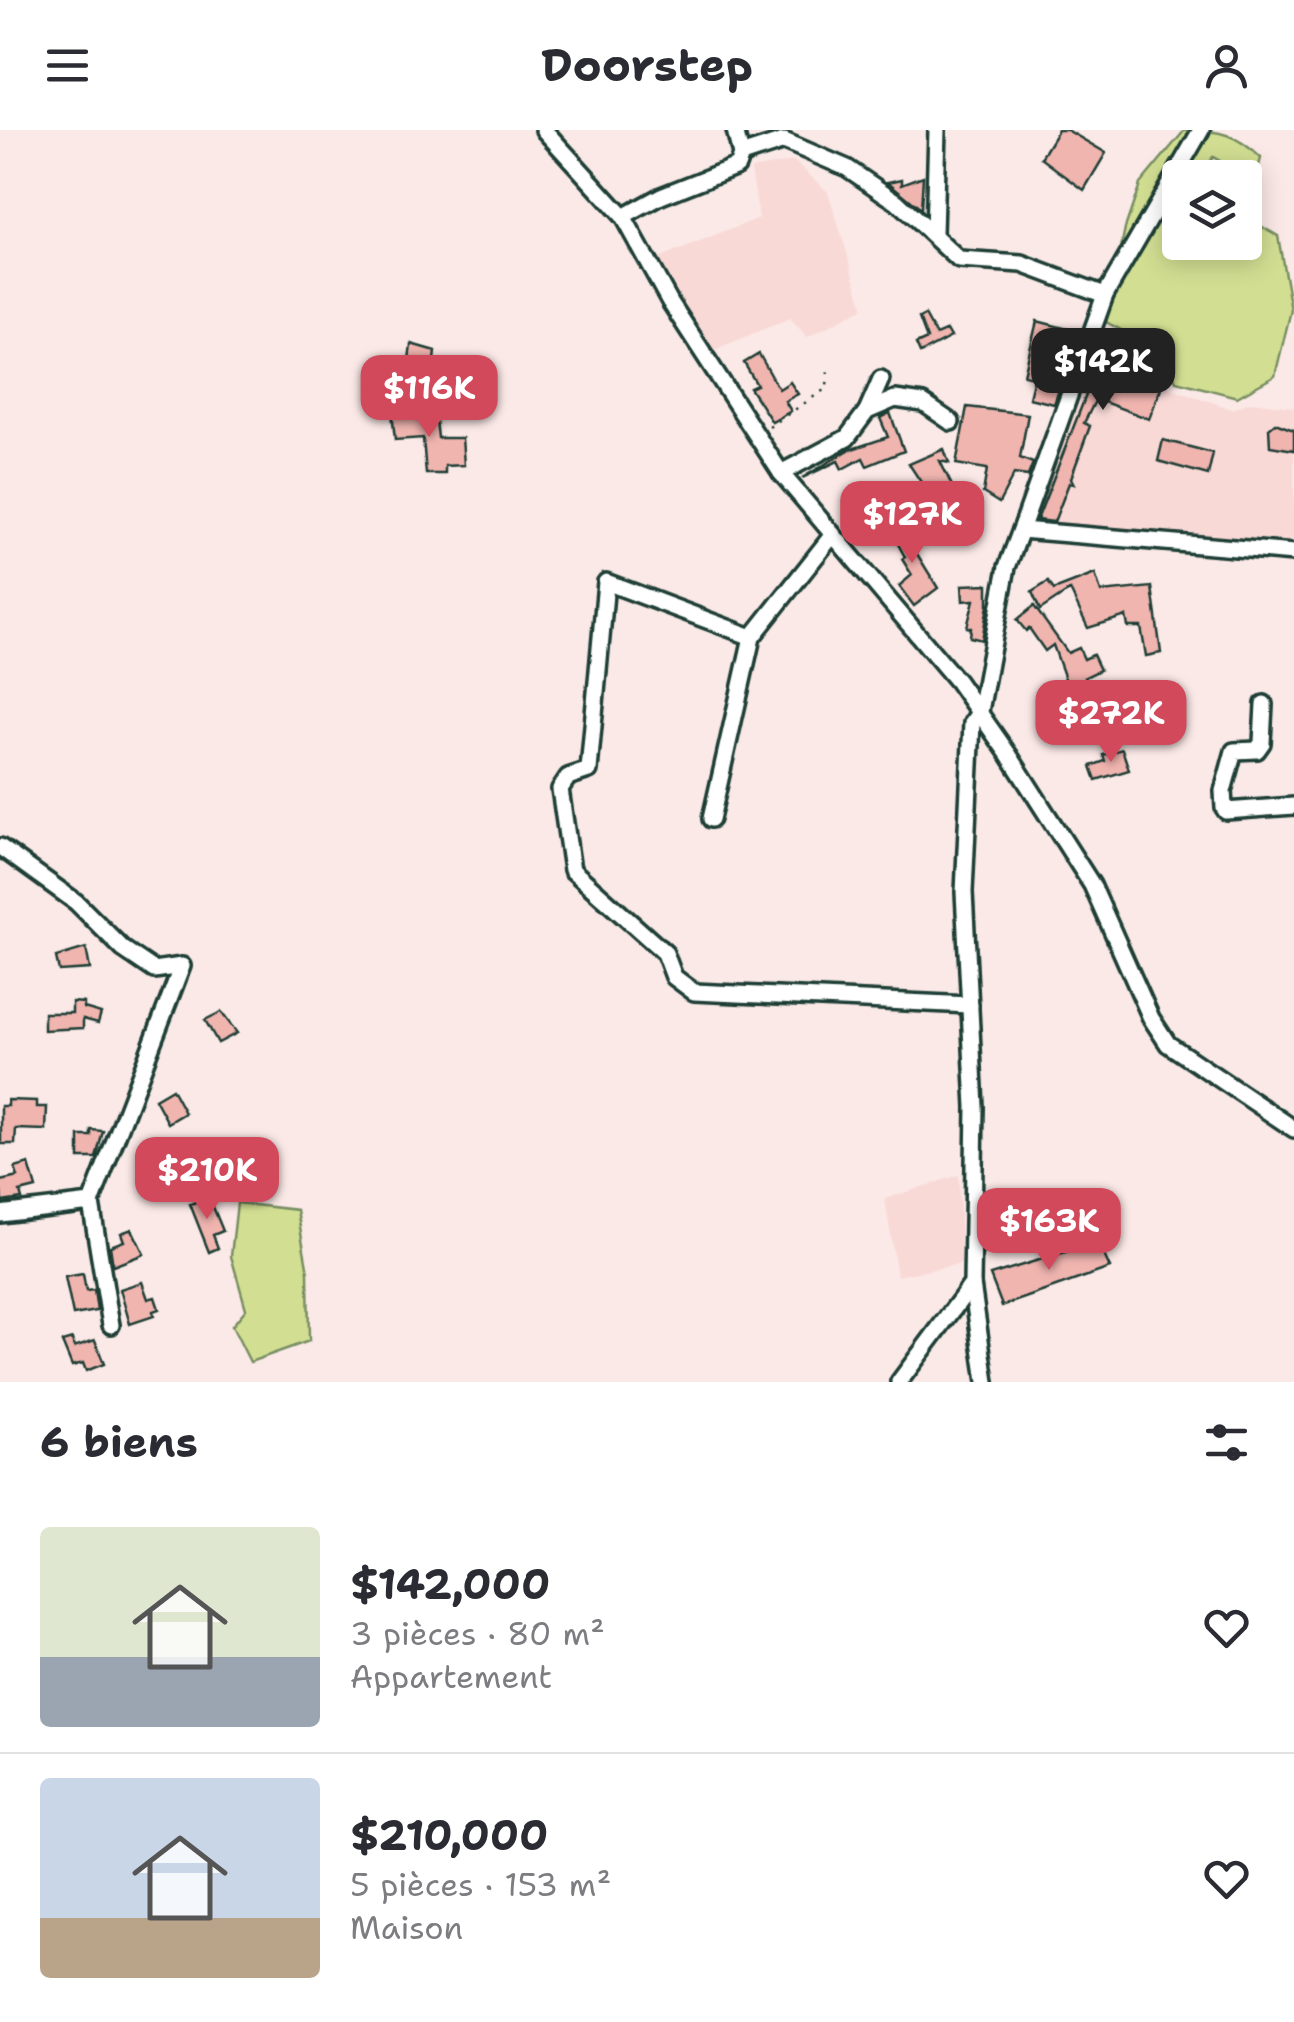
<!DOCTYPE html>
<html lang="fr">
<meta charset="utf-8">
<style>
:root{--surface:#fff;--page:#f7f7f7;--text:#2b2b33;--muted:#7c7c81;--line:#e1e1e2;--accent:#d1495b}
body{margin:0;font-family:"Shantell Sans",sans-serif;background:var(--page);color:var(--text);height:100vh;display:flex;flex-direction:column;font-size:38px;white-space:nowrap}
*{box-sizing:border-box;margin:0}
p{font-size:32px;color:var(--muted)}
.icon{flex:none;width:55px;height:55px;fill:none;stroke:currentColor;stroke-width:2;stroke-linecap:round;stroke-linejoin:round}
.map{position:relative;height:1252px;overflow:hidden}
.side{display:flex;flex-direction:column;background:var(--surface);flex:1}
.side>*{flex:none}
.tools{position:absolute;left:1162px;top:30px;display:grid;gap:20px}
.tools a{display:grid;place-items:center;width:100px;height:100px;border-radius:10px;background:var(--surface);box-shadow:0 5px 25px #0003;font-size:50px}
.price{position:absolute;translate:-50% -85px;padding:0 22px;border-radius:20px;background:var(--accent);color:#fff;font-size:32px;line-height:65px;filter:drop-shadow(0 2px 5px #0008)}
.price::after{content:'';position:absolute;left:50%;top:60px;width:30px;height:22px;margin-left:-15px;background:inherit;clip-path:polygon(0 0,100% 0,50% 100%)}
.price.on{background:#222;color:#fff}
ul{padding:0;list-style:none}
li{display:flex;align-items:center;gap:30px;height:250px;padding:0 40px}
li+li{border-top:2px solid var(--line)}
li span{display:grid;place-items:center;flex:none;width:280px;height:200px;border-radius:10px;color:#555}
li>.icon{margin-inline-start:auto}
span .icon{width:120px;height:120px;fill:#fffc;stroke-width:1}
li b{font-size:42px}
h2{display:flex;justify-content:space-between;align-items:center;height:120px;padding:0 40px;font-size:42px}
header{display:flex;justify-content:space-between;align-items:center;height:130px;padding:0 40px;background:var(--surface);font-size:45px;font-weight:700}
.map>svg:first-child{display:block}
.built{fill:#f8d9d6}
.green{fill:#d2df92;stroke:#788e63;stroke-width:2.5}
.building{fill:#f1b5b0;stroke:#1f3d34;stroke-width:2.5}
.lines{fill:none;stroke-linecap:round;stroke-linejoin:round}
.minor-casing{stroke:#1f3d34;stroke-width:22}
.path{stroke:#1f3d34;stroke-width:2.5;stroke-dasharray:2.5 8;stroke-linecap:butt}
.minor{stroke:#fff;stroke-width:15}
</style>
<header><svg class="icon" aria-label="menu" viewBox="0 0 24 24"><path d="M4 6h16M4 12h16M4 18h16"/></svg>Doorstep<svg class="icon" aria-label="person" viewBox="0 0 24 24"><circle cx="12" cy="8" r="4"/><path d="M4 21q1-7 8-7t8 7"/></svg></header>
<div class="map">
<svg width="1294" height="1252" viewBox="0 0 1294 1252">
<rect width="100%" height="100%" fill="#fbe9e7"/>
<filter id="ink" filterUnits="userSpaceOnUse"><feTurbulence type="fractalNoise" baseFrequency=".01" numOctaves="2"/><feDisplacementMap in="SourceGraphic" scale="20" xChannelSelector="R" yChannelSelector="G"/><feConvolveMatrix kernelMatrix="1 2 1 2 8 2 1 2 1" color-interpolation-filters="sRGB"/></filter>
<g filter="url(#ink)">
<g class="built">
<polygon points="794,31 828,62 864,178 807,207 790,188 705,224 653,131 759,88 751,39"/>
<polygon points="1094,209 1151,230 1159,254 1232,279 1250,272 1294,277 1294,420 1029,390"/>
<polygon points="959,1045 961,1134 897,1146 885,1069"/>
</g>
<g class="green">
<path d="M1185,0C1220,0 1236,4 1261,28L1255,52L1213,27L1199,47L1180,48V112H1245V87L1278,106L1291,180L1275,246L1237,267L1176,251L1163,222L1106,192L1125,98L1140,54Z"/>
<polygon points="237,1073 297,1080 308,1142 309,1211 250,1232 232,1196 246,1179 231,1126"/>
</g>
<g class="building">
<polygon points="1058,0 1067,0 1106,23 1084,60 1041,28"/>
<polygon points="923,46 921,79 888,52 902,49 902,54"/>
<polygon points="925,185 936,205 947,200 951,207 920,223 916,214 927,209 919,188"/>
<polygon points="1037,191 1080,202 1054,274 1029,268 1034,247 1024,245"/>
<polygon points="411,214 435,221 433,241 408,238"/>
<polygon points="1098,219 1166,245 1149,289 1096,269 1084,293 1090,296 1071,348 1074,354 1069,353 1054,392 1037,390 1086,265 1082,263"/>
<polygon points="759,224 779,259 790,252 798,264 785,271 791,281 772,292 750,258 757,255 744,233"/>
<polygon points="967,277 1028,284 1020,328 1033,333 1028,346 1014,344 999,373 983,363 987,339 956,334"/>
<polygon points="435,281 438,308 462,308 464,335 445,336 445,344 426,344 423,308 395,310 392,282"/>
<polygon points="890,283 904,321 867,336 863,328 842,339 838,331 802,348 849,320 888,307 880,288"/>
<polygon points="1275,293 1294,300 1294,320 1270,316 1269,298"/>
<polygon points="1163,310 1213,323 1208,345 1158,331"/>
<polygon points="944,319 949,333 940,331 955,362 960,358 971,370 965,376 971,380 963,387 952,377 945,380 932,361 928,363 909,334"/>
<polygon points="902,389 911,404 906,406 938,458 914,476 899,456 912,445 902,429 905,427 892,403 888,406 883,398"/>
<polygon points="1095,444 1101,462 1152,457 1161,523 1146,526 1141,497 1128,497 1126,486 1088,498 1070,460 1040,480 1032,462 1048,452 1054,460"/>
<polygon points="988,454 988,475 982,510 970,507 971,498 967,497 974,470 963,471 962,455"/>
<polygon points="1034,476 1068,523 1079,518 1084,529 1093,525 1100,540 1085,547 1102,584 1091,587 1086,577 1074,574 1053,515 1045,521 1029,498 1026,501 1017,490"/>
<polygon points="1122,619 1129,640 1096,650 1091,636 1105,631 1103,625"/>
<polygon points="86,818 90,839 59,841 56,827"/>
<polygon points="72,872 84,873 84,878 101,883 98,893 83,889 83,898 44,900 44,883 72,883"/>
<polygon points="221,882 237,903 218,913 205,890"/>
<polygon points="172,959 185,983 168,993 155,969"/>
<polygon points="8,970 37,971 37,977 47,977 46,1000 16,999 15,1014 1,1014 1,976 8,976"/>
<polygon points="91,1000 103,1001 96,1028 79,1028 79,1006 91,1006"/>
<polygon points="29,1034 36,1058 20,1062 22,1069 2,1072 0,1051 18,1047 15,1038"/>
<polygon points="209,1067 223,1101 213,1105 218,1118 209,1122 190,1074"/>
<polygon points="132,1099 144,1124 113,1136 110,1116 124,1111 121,1103"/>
<polygon points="1098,1112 1110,1138 1002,1176 990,1145"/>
<polygon points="83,1144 86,1161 94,1160 97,1181 73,1185 65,1147"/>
<polygon points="142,1152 148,1169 155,1167 159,1179 153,1181 154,1186 130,1194 120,1159"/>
<polygon points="72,1209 74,1217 95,1210 104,1234 86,1241 83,1233 72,1236 62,1212"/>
</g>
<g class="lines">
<g class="minor-casing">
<g id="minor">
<polyline points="544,0 623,87"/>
<polyline points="735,0 741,25 737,36 661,66 623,87 670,172 781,343 957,551 1009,625 1092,755 1151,888 1168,914 1294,999"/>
<polyline points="741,25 784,11 847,38 897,72 959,130 1022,134 1105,165 1021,400"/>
<polyline points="934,103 937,0"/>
<polyline points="1105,165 1201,0"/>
<polyline points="867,281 881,249"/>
<polyline points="781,343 847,308 867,281 895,269 923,273 951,292"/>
<polyline points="752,507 606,452 589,640 568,647 560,659 572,740 665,823 674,847 694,862 970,875"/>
<polyline points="1264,574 1262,613 1257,620 1234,621 1223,661 1224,678 1226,681 1294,676"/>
<polyline points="711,689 752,507 831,407"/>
<polyline points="0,717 76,772 123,819 154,840 182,836 91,1073 0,1084"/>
<polyline points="91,1073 111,1195"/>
<polyline points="972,1154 986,1252"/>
<polyline points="899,1252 972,1154 975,977 964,762 972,593 980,581 1007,437 1021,400 1294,423"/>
</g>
</g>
<polyline class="path" points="769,297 827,258 828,238"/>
<use href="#minor" class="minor"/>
</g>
</g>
</svg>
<div class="tools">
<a><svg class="icon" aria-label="layers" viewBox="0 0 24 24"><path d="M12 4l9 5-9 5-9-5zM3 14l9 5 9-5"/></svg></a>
</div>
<b class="price on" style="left:1103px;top:283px">$142K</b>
<b class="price" style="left:429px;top:310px">$116K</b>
<b class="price" style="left:912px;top:436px">$127K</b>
<b class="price" style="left:1111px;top:635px">$272K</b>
<b class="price" style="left:207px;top:1092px">$210K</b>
<b class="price" style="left:1049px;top:1143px">$163K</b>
</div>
<section class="side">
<h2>6 biens<svg class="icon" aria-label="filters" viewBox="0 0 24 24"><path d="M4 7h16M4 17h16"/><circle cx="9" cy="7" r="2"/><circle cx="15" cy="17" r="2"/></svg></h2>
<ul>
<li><span style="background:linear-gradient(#dfe7d0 65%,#9aa5b1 0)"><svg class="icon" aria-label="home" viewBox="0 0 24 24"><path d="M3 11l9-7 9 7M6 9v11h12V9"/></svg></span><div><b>$142,000</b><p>3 pièces · 80 m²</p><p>Appartement</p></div><svg class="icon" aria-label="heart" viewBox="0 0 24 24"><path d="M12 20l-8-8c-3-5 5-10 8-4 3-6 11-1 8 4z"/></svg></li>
<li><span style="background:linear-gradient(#c9d6e8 70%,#b9a48a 0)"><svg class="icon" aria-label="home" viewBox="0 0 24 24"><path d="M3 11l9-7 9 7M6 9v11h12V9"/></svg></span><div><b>$210,000</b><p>5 pièces · 153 m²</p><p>Maison</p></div><svg class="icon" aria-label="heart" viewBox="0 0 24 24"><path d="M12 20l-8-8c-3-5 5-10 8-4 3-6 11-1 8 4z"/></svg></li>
</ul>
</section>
